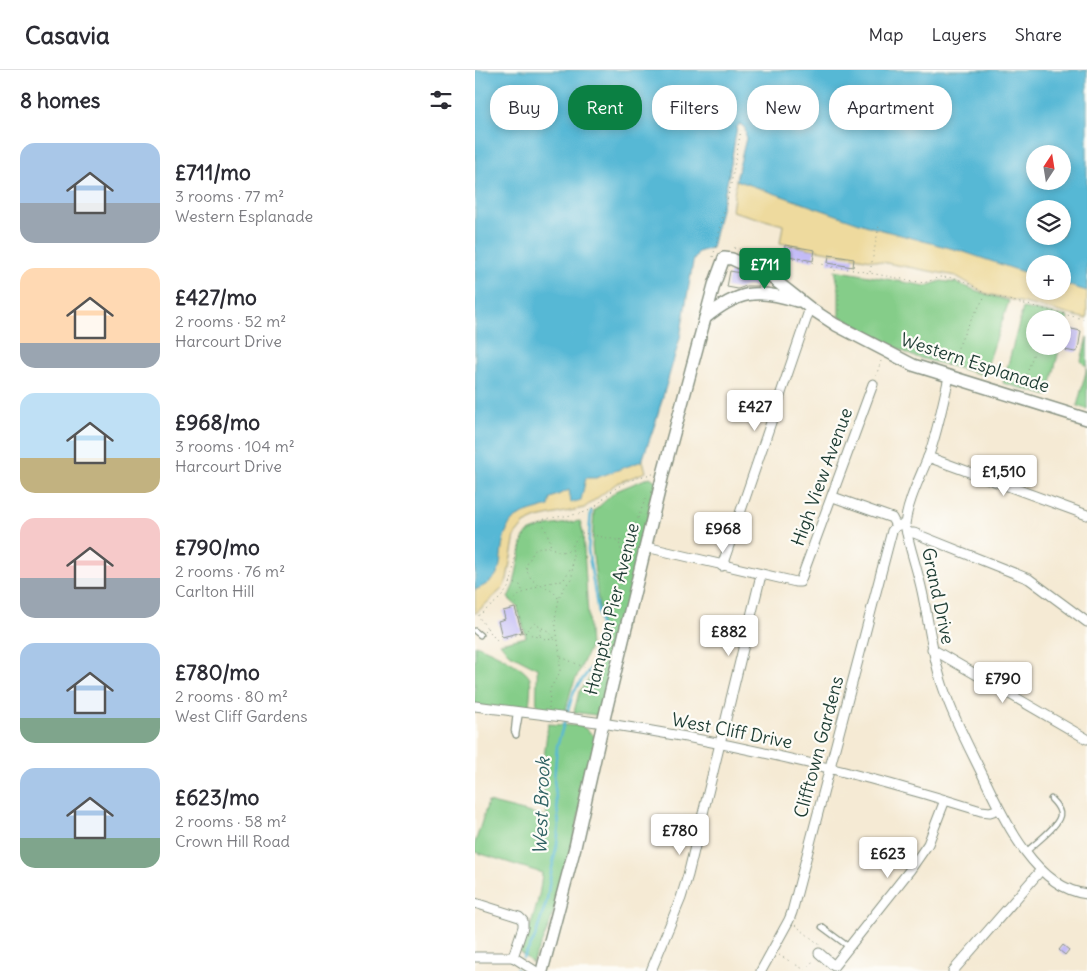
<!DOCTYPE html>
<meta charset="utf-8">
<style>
:root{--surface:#fff;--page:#f2f2f3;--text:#2b2b33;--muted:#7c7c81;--line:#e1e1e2;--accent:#0b8043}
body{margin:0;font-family:Delius,sans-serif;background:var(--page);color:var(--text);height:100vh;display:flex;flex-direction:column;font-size:19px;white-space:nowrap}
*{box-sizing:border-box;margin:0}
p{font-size:16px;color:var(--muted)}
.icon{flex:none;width:28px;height:28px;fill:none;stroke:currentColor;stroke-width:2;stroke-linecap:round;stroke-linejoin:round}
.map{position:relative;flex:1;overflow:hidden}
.side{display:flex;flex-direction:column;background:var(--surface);width:475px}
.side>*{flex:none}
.banner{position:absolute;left:15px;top:15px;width:475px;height:45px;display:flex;gap:10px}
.needle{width:32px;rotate:12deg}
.tools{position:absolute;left:551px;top:75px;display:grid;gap:10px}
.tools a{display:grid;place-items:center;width:45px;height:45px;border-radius:50%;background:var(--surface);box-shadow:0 2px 8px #0003;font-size:25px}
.price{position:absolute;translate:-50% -42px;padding:0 11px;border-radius:5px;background:#fff;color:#222;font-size:16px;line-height:32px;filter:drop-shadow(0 1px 2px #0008)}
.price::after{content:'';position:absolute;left:50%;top:30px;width:15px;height:11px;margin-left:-8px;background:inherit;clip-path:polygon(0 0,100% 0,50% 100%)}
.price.active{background:var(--accent);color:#fff}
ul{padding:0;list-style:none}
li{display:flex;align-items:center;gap:15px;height:125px;padding:0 20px}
li span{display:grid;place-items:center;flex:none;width:140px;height:100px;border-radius:15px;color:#555}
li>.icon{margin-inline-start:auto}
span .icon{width:60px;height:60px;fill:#fffc;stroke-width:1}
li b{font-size:21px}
h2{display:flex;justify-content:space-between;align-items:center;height:60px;padding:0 20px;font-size:21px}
.tag{padding:0 18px;border-radius:20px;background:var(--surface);box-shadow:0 2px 8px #0003;font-size:18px;line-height:45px}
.tag.active{background:var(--accent);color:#fff}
header{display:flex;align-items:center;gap:30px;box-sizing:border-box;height:70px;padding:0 25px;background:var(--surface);border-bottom:1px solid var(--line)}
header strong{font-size:24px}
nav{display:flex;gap:28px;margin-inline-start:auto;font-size:18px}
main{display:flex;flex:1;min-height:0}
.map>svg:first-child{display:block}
.green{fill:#85cd89;stroke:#52855e}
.sand{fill:#eeda9e;stroke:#868c69;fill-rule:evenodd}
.water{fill:#56b8d5;stroke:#3a7a84;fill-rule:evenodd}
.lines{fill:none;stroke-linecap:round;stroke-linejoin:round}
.stream{stroke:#56b8d5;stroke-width:2.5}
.building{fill:#c3bbf7}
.service-casing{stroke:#8a9484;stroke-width:7}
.minor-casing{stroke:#8a9484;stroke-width:11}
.tertiary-casing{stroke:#8a9484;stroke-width:14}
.path{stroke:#8a9484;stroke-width:1;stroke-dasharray:1 4;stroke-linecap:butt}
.service{stroke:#fff;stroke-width:4.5}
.minor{stroke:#fff;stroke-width:9}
.tertiary{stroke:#fff;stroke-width:11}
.labels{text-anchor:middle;stroke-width:4.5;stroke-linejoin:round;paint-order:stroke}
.street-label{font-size:18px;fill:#1f3d34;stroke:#fdfcf7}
.water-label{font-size:19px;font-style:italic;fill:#306264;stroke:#fdfcf7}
</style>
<header>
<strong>Casavia</strong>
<nav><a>Map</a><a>Layers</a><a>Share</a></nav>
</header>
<main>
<section class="side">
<h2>8 homes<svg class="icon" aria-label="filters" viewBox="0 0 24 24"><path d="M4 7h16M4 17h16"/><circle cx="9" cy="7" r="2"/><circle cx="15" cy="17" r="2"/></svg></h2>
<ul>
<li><span style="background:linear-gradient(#a9c7e8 60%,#9aa5b1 0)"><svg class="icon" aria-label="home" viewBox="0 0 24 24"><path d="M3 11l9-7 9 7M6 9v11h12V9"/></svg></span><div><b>£711/mo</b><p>3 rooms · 77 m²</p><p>Western Esplanade</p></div></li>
<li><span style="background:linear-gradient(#ffd9b3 75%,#9aa5b1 0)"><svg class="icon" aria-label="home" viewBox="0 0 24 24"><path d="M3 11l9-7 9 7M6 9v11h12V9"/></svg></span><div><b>£427/mo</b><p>2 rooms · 52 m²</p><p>Harcourt Drive</p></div></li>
<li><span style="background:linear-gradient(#bfe0f5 65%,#c2b280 0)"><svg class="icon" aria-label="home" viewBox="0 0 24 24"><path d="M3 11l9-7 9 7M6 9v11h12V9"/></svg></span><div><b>£968/mo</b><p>3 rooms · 104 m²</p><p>Harcourt Drive</p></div></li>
<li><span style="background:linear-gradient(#f6c9c9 60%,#9aa5b1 0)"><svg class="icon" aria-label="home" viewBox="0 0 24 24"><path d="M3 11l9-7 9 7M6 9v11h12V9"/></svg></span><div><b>£790/mo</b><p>2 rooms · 76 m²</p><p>Carlton Hill</p></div></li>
<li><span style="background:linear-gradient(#a9c7e8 75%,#7fa58c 0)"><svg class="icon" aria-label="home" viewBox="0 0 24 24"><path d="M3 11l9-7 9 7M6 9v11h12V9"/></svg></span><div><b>£780/mo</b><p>2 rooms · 80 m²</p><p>West Cliff Gardens</p></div></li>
<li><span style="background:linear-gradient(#a9c7e8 70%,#7fa58c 0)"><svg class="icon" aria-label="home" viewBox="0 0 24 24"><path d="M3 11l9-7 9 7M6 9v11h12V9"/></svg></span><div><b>£623/mo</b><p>2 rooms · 58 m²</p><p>Crown Hill Road</p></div></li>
</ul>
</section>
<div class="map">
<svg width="612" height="901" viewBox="0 0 612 901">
<rect width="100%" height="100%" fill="#fdfcf7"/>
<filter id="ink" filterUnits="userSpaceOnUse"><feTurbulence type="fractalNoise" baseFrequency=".02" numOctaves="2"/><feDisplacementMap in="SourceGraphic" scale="10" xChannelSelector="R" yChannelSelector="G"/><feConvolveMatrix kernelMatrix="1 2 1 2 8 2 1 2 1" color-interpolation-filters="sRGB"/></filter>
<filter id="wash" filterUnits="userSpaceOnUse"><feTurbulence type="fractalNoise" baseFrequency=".0096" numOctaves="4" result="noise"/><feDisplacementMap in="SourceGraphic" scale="20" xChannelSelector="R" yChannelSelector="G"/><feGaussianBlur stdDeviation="1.12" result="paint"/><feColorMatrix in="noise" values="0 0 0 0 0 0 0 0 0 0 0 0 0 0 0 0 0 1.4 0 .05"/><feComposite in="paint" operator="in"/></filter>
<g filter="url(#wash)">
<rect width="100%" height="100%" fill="#f5ead4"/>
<g class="green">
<polygon points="360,200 451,216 466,211 482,213 510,224 534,231 509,305 437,286 364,246 364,220"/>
<polygon points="548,238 593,247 588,268 588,249 560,249 560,276 585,276 573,326 528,313"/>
<polygon points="612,267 612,297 606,291"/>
<polygon points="612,298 612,339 602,336"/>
<polygon points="175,407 182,412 127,646 99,642 104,622 116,606 126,589 128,574 117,476 119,441 141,421"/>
<path d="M105,451L108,463L115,577L97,617L90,642L63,640C60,634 63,608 62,598L33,583L25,573L51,567L42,536L33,528L39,514L48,469L53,462L66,457Z"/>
<path d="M0,575C11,578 52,598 55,609C57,614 54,636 53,643L0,636Z"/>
<path d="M73,654L107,656L122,668L88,812L73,859L57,893L45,882C56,856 65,831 67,803L0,782V773L13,732L72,747L67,705Z"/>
</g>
<g class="sand">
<path d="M270,77L612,194V249L510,223L481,206L305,173L308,155L257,141L261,110ZM560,194H588V221H560Z"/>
<polygon points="163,370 171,402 142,413 109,438 62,448 49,454 40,465 32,509 28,518 0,544 0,473"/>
</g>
<path class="water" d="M0,0H612V221L588,214V194H560V206L486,181L396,157L261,110L271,68L270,58L265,54L262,57L254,104L237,178L223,182L218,192L205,268L180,354L167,391L121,408H111L106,430L96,433L94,420L76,428L74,436C62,440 48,442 38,450C35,453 33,456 32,460C19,488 37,505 0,520ZM560,84H588V111H560ZM560,139H588V166H560Z"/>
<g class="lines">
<g class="stream">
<polyline points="48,888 59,870 72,830 75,808 82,774 84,755 79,710 82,676 99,621 120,592 124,585 125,576 125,555 113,480 116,441"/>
<polyline points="40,901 42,899"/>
</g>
</g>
<g id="blocks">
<g class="building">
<polygon points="310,175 340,180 338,191 309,185"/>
<polygon points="354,185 379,189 378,197 353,193"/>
<polygon points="283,186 291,191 289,196 280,192"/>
<polygon points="255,201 271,204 285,211 284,216 271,216 263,219 252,217"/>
<polygon points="592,258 606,261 603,280 600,282 590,280"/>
<polygon points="40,538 47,562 27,567 23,551 30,549 28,541"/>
<polygon points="588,875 594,880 590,885 584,880"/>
</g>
</g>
</g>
<g filter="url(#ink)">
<use href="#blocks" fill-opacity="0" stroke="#8a9484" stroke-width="1"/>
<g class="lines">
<g class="service-casing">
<g id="service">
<polyline points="0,561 5,565"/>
<polyline points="41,665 39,661 41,642"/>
<polyline points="41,665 45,642"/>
<path d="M551,782C559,774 587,754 585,743C584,738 580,733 576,729"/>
<polyline points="347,857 374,877"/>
</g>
</g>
<g class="minor-casing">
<g id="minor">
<path d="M474,307C468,333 463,359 454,385C445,408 433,430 430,454C434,477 442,498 447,521C454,553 457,585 468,617C479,650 495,679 510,710C529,750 562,819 612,824"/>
<polyline points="453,387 612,445"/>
<polyline points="358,427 417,448 421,456 425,455"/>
<polyline points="432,463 439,463 554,509 612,552"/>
<polyline points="171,477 321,512 325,512 398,314"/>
<polyline points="247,496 335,238"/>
<polyline points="457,579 612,669"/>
<path d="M0,636C42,642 85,646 127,653C255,672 383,702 506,741L515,742L524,739"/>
<polyline points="0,833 44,847 48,851 48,857 38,887"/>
<polyline points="344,883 359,896 435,800 453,774 470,730"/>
<polyline points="0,887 38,887"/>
<polyline points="38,887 60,901"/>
<polyline points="176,901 206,828 213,805 286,505"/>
<polyline points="286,901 314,850 317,842 417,461 421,456"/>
<polyline points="478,901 566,800"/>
</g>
</g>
<g class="tertiary-casing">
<g id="tertiary">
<path d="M230,248C263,221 282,218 322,231"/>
<polyline points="67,901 100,777 128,653 188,404 239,215 249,188 257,189 297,208 335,238 361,255 438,295 612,349"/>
</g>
</g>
<g class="path">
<polyline points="259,178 449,213 465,207 480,208 495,214 510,224 612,250"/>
<polyline points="238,187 256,114 266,60"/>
<polyline points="291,194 295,186"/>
<polyline points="357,197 357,199 360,200 364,220 364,245"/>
<polyline points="395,202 405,151"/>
<polyline points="570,249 572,240"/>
<polyline points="475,296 491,259 510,226"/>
<polyline points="401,306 406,291"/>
<polyline points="547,319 561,276"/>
<polyline points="67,451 76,473 74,477"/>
<path d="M144,471C161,462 165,441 172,425"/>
<polyline points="35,512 45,515 48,522"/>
<path d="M83,528C75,513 55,520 51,496L59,481L65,477H74L86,482L96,480"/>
<polyline points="12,558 21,570 53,562 53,558 60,553 66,558 66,563 63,567 58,566 53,562"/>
<polyline points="67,558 73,561 81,570"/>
<path d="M9,561L12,558L3,546C14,537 29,528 35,514C41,498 37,476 47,461C58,444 98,449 115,440C123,436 129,427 136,422C147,413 163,406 178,404"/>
<path d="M48,563L40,528C55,518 69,512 88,511L98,494"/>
<polyline points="65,566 70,569 80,570"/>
<polyline points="133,586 132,551 136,532 150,496 144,472"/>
<polyline points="86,587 120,602 124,603 130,599"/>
<polyline points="74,638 75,619 85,602 85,586 80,549 84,529 88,519 97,508 98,486 97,477 101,469 108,463 161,474"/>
<polyline points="320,855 345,875"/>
<polyline points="304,885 330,900 339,890"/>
</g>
<use href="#service" class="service"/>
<use href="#minor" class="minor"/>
<use href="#tertiary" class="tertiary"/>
</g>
</g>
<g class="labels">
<g class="street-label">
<text transform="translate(500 293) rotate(18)" y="6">Western Esplanade</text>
<text transform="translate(347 407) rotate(-70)" y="6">High View Avenue</text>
<text transform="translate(463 526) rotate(78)" y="6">Grand Drive</text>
<text transform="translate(137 539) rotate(-76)" y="6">Hampton Pier Avenue</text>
<text transform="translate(257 661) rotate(11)" y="6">West Cliff Drive</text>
<text transform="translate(344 677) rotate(-75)" y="6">Clifftown Gardens</text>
</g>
<g class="water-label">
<text transform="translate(66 736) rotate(-88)" y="7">West Brook</text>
</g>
</g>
</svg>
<div class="tools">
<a><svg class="needle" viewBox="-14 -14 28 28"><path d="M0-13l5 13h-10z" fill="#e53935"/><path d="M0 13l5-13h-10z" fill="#7c7c81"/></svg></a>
<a><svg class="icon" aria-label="layers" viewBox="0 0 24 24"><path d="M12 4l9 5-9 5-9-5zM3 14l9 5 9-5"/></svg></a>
<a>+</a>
<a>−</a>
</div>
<b class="price active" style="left:290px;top:220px">£711</b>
<b class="price" style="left:280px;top:362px">£427</b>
<b class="price" style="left:529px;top:427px">£1,510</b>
<b class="price" style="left:248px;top:484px">£968</b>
<b class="price" style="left:254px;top:587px">£882</b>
<b class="price" style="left:528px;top:634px">£790</b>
<b class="price" style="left:205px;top:786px">£780</b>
<b class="price" style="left:413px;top:809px">£623</b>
<div class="banner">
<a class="tag">Buy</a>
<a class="tag active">Rent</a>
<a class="tag">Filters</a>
<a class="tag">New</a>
<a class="tag">Apartment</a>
</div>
</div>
</main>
